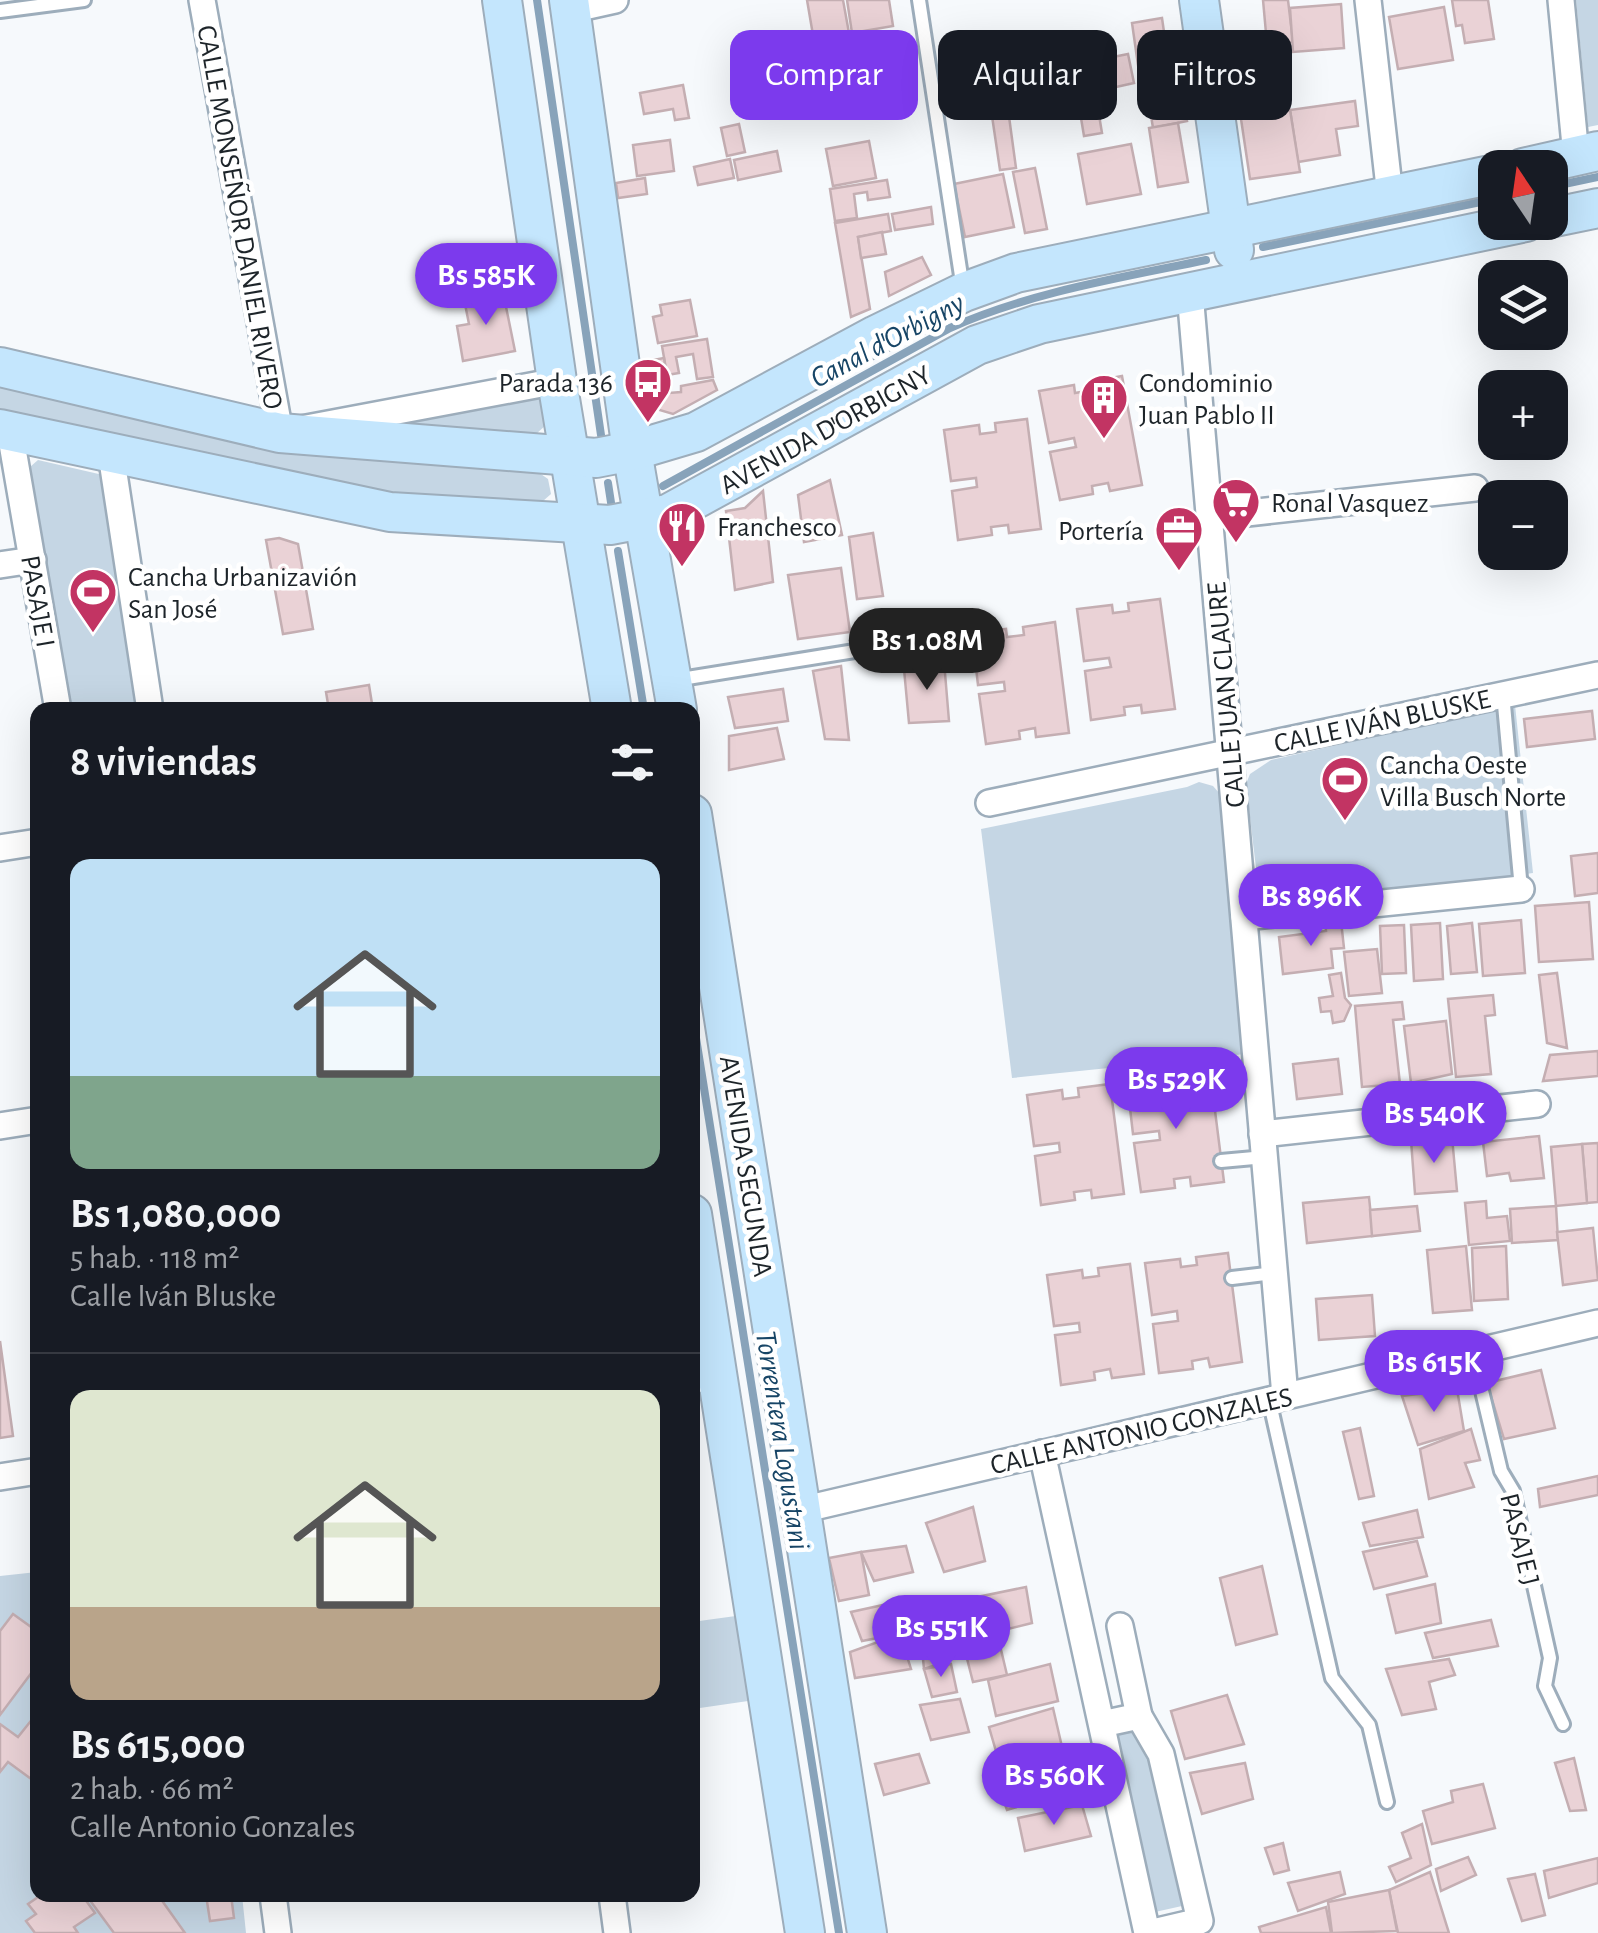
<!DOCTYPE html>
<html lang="es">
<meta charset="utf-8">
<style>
:root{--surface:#171b24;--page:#242831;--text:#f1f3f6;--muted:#9ea1a6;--line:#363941;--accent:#7c3aed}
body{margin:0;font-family:"Alegreya Sans",sans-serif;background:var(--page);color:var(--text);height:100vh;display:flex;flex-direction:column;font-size:38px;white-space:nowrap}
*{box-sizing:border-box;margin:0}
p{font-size:32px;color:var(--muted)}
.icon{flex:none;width:55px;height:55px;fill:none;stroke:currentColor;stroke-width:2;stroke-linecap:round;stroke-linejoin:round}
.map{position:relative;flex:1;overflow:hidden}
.sheet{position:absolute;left:30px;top:702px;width:670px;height:1200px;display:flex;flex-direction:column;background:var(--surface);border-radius:20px;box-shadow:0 10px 40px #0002}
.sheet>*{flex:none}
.guide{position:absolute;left:730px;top:30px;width:718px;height:90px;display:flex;gap:20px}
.needle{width:65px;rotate:347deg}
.fabs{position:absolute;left:1478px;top:150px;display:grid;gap:20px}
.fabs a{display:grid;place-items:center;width:90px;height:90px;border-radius:20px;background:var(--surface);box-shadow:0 10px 40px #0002;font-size:50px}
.price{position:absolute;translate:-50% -85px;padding:0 22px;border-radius:35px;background:var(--accent);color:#fff;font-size:32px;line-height:65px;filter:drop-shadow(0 2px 5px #0008)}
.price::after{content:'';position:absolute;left:50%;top:60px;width:30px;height:22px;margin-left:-15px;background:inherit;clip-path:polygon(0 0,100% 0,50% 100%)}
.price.on{background:#222;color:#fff}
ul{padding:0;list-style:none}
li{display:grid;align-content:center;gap:20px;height:530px;padding:0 40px}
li+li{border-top:2px solid var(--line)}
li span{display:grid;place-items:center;height:310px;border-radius:20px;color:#555}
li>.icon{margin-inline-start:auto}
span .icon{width:180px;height:180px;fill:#fffc;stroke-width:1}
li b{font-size:42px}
h2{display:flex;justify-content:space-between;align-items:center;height:120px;padding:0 40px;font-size:42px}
.chip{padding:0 35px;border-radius:20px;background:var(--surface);box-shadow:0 10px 40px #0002;font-size:35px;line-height:90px}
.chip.on{background:var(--accent);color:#fff}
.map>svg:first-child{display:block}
.green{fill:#c5d6e4}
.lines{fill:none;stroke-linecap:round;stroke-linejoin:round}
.stream{stroke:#88a3ba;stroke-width:8}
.building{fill:#ead2d6;stroke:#c4aeb2;stroke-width:2.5}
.lane-casing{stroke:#9dadbb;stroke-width:18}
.street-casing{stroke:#9dadbb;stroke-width:30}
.secondary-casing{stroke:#9dadbb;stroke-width:42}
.lane{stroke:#fff;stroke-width:12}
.street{stroke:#fff;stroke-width:25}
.secondary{stroke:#c4e6fd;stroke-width:38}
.labels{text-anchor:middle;stroke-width:9;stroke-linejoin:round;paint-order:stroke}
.street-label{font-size:28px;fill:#1d2429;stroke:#fff}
.poi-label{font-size:28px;fill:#1d2429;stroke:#fff;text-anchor:start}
.water-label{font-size:30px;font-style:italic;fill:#174566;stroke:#fff}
</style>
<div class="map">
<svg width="1598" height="1933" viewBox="0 0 1598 1933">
<rect width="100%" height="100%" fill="#f6f9fc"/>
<g class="green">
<polygon points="1576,0 1598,0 1598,125 1588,127"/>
<polygon points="0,384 285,450 538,472 548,479 551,494 543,501 522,507 396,500 0,413"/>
<polygon points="542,395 546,425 536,434 524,437 407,427 416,419"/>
<polygon points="38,460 103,475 138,710 67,710 30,467"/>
<polygon points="1515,705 1533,873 1301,903 1280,903 1259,893 1246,784 1250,774 1271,760"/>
<polygon points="1199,782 1213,786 1220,794 1245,1054 1012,1078 981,829 1187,787"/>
<polygon points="37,1572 38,1895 242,1895 246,1933 0,1933 0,1576"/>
<polygon points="743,1615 755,1700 693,1709 692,1622"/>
<polygon points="1135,1729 1147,1749 1182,1906 1155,1912 1115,1733"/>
</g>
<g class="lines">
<g class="stream">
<polyline points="537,0 601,435"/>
<polyline points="1550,187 1598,177"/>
<polyline points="1263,247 1495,199"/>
<polyline points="608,483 612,509"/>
<path d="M663,486L950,328C1031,292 1119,278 1206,260"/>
<polyline points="618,551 644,710"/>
<polyline points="692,1013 839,1933"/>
</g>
</g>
<g class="building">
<polygon points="807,0 843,0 849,33 827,37 825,32 813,35"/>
<polygon points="847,0 889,0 893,26 852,33"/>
<polygon points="1263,0 1288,0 1293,42 1267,44"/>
<polygon points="1452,0 1488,0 1494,39 1465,43 1462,25 1456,26"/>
<polygon points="1341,4 1344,48 1293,52 1290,8"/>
<polygon points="1444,7 1453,60 1398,69 1389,17"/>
<polygon points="1162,18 1172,88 1142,93 1132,23"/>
<polygon points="881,33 888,68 850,76 843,41"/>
<polygon points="1128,54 1134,83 1089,93 1087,80 1092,79 1088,62"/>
<polygon points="683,85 689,118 675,120 673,109 644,114 640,93"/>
<polygon points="1005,87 1016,168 1000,170 988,89"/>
<polygon points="1095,91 1102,133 1084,136 1077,94"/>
<polygon points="1181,91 1187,121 1153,128 1148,97"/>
<polygon points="1355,101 1358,126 1336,129 1340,155 1298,162 1290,110"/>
<polygon points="1290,110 1300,172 1250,179 1241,119"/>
<polygon points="1178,123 1188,182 1158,187 1149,128"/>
<polygon points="739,124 745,152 727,156 721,128"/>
<polygon points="670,140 674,171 637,176 633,145"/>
<polygon points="869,141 876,178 833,186 826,149"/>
<polygon points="1131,144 1141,194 1087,204 1078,154"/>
<polygon points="777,151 781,171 738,180 734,160"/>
<polygon points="730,159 734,178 698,185 694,167"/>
<polygon points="1035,168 1047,229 1025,233 1013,172"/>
<polygon points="1003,174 1014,227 965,237 954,184"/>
<polygon points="645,178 647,194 618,198 616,183"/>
<polygon points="887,180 890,197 868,200 867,192 854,194 857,218 835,221 830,189"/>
<polygon points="931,207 933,224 895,230 892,214"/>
<polygon points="888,214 891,231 858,237 870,309 851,317 835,223"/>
<polygon points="882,232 886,254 861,258 858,237"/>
<polygon points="922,257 931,275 889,296 885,272"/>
<polygon points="503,292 515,351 463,361 457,326 469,324 464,299"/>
<polygon points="690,300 697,336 658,343 653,317 662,315 660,305"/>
<polygon points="707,339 713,377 697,379 693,354 676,357 679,373 667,375 662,346"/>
<polygon points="664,358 669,393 681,392 681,386 713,380 717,390 673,414 656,409 648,402 643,362"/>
<polygon points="1122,376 1142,485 1110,491 1108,483 1092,486 1093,494 1060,500 1050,452 1076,447 1074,438 1049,443 1039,391 1074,385 1075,393 1092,390 1090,382"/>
<polygon points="1027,419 1041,529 1009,533 1008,525 991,527 992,535 958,540 952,491 977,487 976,478 951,481 944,430 979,425 980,434 996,432 995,423"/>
<polygon points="830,480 842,535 804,542 798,495"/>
<polygon points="763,491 773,582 735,590 726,511 745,508"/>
<polygon points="873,533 883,596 857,599 849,537"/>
<polygon points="279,538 298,544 313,629 283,634 266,540"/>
<polygon points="841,568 850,632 798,639 788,575"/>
<polygon points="1160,599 1175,709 1142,713 1141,705 1124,707 1125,715 1091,720 1085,671 1111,667 1109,658 1084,661 1077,609 1112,605 1113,613 1129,611 1128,603"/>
<polygon points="1055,622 1069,733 1036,737 1035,728 1019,731 1020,739 986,744 979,694 1005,691 1004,682 978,685 972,633 1006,629 1007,637 1024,635 1023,627"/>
<polygon points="944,661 949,721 909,723 904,669"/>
<polygon points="841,666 849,740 825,739 813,671"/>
<polygon points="369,685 373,710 329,710 326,692"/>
<polygon points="783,689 788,721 735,728 728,697"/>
<polygon points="1592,711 1595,739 1527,747 1524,719"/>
<polygon points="777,728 784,759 729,770 729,736"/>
<polygon points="1598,853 1598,893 1575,896 1571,856"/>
<polygon points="1589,902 1593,959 1539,962 1535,906"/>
<polygon points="1521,920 1525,973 1483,976 1479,924"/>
<polygon points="1341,921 1344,948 1331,949 1333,968 1283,974 1279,937 1326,931 1325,923"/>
<polygon points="1440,923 1443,979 1414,981 1411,925"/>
<polygon points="1472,923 1477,972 1451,974 1447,926"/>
<polygon points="1404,925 1406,973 1382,974 1380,926"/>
<polygon points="1377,949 1382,993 1349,996 1344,952"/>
<polygon points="1341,973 1345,998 1351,1005 1344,1021 1333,1023 1331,1011 1321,1012 1319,998 1333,996 1329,975"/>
<polygon points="1557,973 1567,1048 1547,1043 1539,975"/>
<polygon points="1493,995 1495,1015 1485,1016 1491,1074 1456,1077 1448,999"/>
<polygon points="1402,1002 1404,1019 1393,1020 1400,1084 1362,1087 1355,1006"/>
<polygon points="1446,1021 1452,1074 1411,1083 1404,1026"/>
<polygon points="1598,1051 1598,1076 1543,1081 1550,1055"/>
<polygon points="1338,1059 1342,1094 1297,1099 1293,1064"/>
<polygon points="1210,1071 1224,1182 1191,1186 1190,1177 1174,1179 1175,1188 1141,1192 1134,1143 1160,1140 1159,1131 1133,1134 1127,1082 1161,1078 1162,1086 1179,1084 1178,1076"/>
<polygon points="1110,1084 1124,1194 1092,1198 1091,1190 1074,1192 1075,1200 1041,1205 1035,1156 1060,1152 1059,1143 1034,1146 1027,1095 1062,1090 1063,1099 1079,1097 1078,1088"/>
<polygon points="1539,1136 1544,1178 1511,1181 1509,1173 1487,1176 1483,1142"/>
<polygon points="1452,1137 1457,1191 1415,1194 1411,1140"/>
<polygon points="1598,1143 1598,1202 1587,1203 1582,1144"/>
<polygon points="1582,1144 1587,1203 1556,1206 1551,1147"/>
<polygon points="1369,1197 1373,1236 1307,1243 1303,1203"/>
<polygon points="1486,1201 1487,1218 1507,1216 1510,1241 1469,1245 1465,1203"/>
<polygon points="1417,1206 1420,1231 1372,1236 1370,1210"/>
<polygon points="1556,1206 1558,1240 1512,1243 1510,1209"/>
<polygon points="1593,1228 1598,1280 1563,1285 1557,1232"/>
<polygon points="1466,1246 1472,1310 1433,1313 1427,1250"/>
<polygon points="1506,1246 1508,1299 1474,1301 1472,1248"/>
<polygon points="1228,1253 1242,1362 1210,1367 1208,1358 1192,1361 1193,1369 1159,1373 1153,1324 1178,1321 1177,1311 1152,1315 1145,1263 1180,1259 1181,1267 1197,1265 1196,1257"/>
<polygon points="1130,1264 1144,1374 1112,1378 1110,1369 1094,1372 1095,1380 1061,1385 1055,1335 1080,1332 1079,1323 1054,1326 1047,1275 1082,1270 1083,1278 1099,1276 1098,1268"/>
<polygon points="1372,1295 1375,1336 1319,1340 1316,1299"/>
<polygon points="0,1341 13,1436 0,1438"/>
<polygon points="1541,1370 1555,1428 1504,1439 1487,1383"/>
<polygon points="1457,1389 1464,1431 1418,1445 1402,1396"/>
<polygon points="1360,1428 1374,1496 1359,1499 1343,1432"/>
<polygon points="1471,1429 1480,1460 1465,1463 1474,1487 1429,1499 1420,1449"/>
<polygon points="1598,1476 1598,1495 1540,1507 1538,1489"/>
<polygon points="973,1507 985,1561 944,1572 926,1523"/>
<polygon points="1417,1510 1423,1537 1370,1546 1363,1523"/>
<polygon points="1417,1541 1427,1576 1374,1589 1363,1552"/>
<polygon points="906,1546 913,1572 874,1581 861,1552"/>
<polygon points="861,1552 869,1595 839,1601 829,1558"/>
<polygon points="1262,1566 1277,1634 1236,1645 1220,1578"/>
<polygon points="1435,1584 1441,1623 1396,1633 1387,1595"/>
<polygon points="1026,1587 1032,1623 955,1642 948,1603"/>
<polygon points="910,1599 913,1631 862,1641 851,1612"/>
<polygon points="13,1614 38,1632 38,1664 0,1715 0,1631"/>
<polygon points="1491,1620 1498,1646 1433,1658 1425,1633"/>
<polygon points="941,1625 946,1626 951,1660 924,1669 920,1629"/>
<polygon points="900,1634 911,1669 855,1678 850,1652"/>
<polygon points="998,1637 1007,1675 973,1682 963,1643"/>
<polygon points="1449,1659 1455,1675 1429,1682 1436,1709 1402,1715 1386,1669"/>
<polygon points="951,1664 957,1692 932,1697 924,1669"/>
<polygon points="1050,1664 1058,1701 996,1716 988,1680"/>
<polygon points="1227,1695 1244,1744 1185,1759 1171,1711"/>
<polygon points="960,1699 969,1732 931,1740 920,1705"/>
<polygon points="1053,1708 1062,1747 1000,1765 989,1727"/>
<polygon points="30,1722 38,1728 38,1784 8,1762 0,1772 0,1724 18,1737"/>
<polygon points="919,1754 929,1783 884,1795 875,1764"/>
<polygon points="1574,1758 1586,1810 1570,1811 1555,1763"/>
<polygon points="1245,1763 1253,1799 1202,1814 1190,1773"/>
<polygon points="1036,1765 1050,1797 1007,1810 995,1776"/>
<polygon points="1483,1784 1495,1828 1432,1844 1423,1811 1453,1802 1451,1791"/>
<polygon points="1082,1805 1091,1836 1025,1851 1018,1818"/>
<polygon points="1422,1824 1431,1865 1396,1882 1389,1867 1411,1858 1402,1833"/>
<polygon points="1283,1843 1289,1870 1274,1874 1265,1848"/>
<polygon points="1468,1857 1476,1875 1441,1891 1436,1869"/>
<polygon points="1598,1858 1598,1883 1549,1898 1544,1871"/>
<polygon points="1340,1872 1345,1894 1298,1911 1288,1883"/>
<polygon points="1430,1872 1449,1933 1398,1933 1389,1890"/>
<polygon points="1535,1874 1545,1915 1522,1921 1508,1879"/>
<polygon points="1389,1890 1397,1931 1332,1933 1328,1902"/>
<polygon points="41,1895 82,1895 95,1913 74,1927 78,1933 35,1933 26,1921 36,1914 28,1904"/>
<polygon points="86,1895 158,1895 185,1933 114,1933"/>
<polygon points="206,1895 231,1895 234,1918 210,1921"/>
<polygon points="1326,1907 1331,1933 1261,1933 1259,1927"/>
</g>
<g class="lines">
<g class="lane-casing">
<g id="lane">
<polyline points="919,0 963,289"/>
<polyline points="0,11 84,0"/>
<polyline points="675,680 892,645 912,635"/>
<polyline points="1503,694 1521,889"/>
<polyline points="1221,1161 1265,1157"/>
<polyline points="1232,1278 1274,1273"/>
<polyline points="1473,1353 1501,1471 1513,1491 1550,1658 1545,1686 1563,1724"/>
<polyline points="1269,1399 1332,1678 1369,1725 1387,1802"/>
</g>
</g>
<g class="street-casing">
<g id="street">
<polyline points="202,0 280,433 557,381"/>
<polyline points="1368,0 1390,196"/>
<polyline points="1561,0 1576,156"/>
<polyline points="570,10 615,0"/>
<polyline points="1190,293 1285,1396"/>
<polyline points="10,432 58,710"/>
<polyline points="111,454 150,710"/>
<polyline points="1211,517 1475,488"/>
<polyline points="0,565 33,560"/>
<polyline points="989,803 1598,675"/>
<polyline points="0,848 38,842"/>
<polyline points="1244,917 1521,889"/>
<polyline points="0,1126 38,1120"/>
<polyline points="1262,1134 1537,1104"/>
<polyline points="692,1380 718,1377"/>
<polyline points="1042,1453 1147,1933"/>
<polyline points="0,1477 38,1471"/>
<polyline points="801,1510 1598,1323"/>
<polyline points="1120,1626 1139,1716"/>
<polyline points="1102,1724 1139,1716 1161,1754 1200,1921 1149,1933"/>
<polyline points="273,1895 278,1933"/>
<polyline points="612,1895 617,1933"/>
</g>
</g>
<g class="secondary-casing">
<g id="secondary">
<polyline points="502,0 557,381 612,710"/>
<polyline points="569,0 632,451 677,710"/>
<polyline points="1199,0 1234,250"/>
<polyline points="1523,168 1598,151"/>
<polyline points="1550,218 1598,208"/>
<polyline points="0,367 280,433 596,458 632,451 696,432 876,335 964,292 1016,273 1495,174"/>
<polyline points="0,429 390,512 610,525 668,514 977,345 1039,324 1526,222"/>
<polyline points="692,814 867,1933"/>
<polyline points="692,1214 805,1933"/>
</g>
</g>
<use href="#lane" class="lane"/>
<use href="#street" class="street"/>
<use href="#secondary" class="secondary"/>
</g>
<defs>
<g id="bus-pin" transform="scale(2.5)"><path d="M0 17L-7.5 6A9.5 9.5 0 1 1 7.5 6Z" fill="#c23463" stroke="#fff"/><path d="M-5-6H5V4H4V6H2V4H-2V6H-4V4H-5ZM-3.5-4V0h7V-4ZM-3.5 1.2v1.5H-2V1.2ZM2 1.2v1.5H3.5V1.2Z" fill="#fff"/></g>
<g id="building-pin" transform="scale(2.5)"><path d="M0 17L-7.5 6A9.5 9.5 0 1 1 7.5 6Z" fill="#c23463" stroke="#fff"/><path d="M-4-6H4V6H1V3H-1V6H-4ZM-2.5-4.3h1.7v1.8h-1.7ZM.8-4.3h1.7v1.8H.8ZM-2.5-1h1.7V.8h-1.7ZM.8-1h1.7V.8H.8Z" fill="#fff"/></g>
<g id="supermarket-pin" transform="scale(2.5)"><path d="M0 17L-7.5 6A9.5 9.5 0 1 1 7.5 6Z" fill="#c23463" stroke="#fff"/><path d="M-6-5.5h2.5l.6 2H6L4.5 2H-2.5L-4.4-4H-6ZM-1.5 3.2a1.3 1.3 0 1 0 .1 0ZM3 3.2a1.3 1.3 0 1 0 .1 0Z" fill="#fff"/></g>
<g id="restaurant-pin" transform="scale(2.5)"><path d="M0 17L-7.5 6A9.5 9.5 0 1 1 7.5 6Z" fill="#c23463" stroke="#fff"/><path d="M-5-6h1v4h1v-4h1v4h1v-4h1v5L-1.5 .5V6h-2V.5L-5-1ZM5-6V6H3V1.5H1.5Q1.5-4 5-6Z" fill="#fff"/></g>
<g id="office-pin" transform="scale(2.5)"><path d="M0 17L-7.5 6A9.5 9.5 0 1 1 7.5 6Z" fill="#c23463" stroke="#fff"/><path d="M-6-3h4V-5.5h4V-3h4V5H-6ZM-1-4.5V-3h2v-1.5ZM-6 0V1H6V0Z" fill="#fff"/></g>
<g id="stadium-pin" transform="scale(2.5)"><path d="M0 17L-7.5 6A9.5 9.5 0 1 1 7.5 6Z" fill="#c23463" stroke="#fff"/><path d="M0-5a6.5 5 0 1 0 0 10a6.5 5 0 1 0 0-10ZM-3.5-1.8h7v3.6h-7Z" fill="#fff"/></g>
</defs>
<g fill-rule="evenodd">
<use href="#bus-pin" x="648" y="382"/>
<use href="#building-pin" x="1104" y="398"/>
<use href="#supermarket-pin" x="1236" y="502"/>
<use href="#restaurant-pin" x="682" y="526"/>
<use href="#office-pin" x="1179" y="530"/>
<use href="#stadium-pin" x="93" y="592"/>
<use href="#stadium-pin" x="1345" y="780"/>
</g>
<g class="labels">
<g class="street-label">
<text transform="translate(241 217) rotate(80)" y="10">CALLE MONSEÑOR DANIEL RIVERO</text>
<text transform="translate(825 429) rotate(-29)" y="10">AVENIDA D'ORBIGNY</text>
<text transform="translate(39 601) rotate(80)" y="10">PASAJE I</text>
<text transform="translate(1225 695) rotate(-95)" y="10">CALLE JUAN CLAURE</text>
<text transform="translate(1382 720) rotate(-12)" y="10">CALLE IVÁN BLUSKE</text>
<text transform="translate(747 1166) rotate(81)" y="10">AVENIDA SEGUNDA</text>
<text transform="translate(1141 1430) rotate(-13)" y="10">CALLE ANTONIO GONZALES</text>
<text transform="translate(1521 1539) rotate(76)" y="10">PASAJE J</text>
</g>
<g class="poi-label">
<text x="613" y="392" text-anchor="end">Parada 136</text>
<text x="1139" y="392">Condominio<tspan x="1139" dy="32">Juan Pablo II</tspan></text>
<text x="1271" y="512">Ronal Vasquez</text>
<text x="717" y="536">Franchesco</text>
<text x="1144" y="540" text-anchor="end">Portería</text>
<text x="128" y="586">Cancha Urbanizavión<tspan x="128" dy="32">San José</tspan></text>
<text x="1380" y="774">Cancha Oeste<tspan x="1380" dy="32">Villa Busch Norte</tspan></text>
</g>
<g class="water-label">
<text transform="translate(887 340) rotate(-28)" y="10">Canal d'Orbigny</text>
<text transform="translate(783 1440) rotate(81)" y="10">Torrentera Logustani</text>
</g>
</g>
</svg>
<div class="fabs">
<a><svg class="needle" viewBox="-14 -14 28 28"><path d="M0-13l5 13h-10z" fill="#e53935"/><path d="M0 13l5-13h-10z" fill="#9ea1a6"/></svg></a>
<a><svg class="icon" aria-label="layers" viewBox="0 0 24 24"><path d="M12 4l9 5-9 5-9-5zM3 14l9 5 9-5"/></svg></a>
<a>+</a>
<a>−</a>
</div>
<b class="price" style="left:486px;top:328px">Bs 585K</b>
<b class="price on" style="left:927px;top:693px">Bs 1.08M</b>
<b class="price" style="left:1311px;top:949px">Bs 896K</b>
<b class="price" style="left:1176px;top:1132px">Bs 529K</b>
<b class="price" style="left:1434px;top:1166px">Bs 540K</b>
<b class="price" style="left:1434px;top:1415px">Bs 615K</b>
<b class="price" style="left:941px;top:1680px">Bs 551K</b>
<b class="price" style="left:1054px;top:1828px">Bs 560K</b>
<div class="guide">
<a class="chip on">Comprar</a>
<a class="chip">Alquilar</a>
<a class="chip">Filtros</a>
</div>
<section class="sheet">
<h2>8 viviendas<svg class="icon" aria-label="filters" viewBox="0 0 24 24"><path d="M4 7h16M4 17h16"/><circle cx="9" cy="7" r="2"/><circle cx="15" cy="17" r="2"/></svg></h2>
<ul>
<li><span style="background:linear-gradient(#bfe0f5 70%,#7fa58c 0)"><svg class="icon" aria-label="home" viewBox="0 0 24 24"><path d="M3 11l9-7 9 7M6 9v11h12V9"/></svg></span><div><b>Bs 1,080,000</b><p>5 hab. · 118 m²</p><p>Calle Iván Bluske</p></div></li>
<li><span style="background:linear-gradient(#dfe7d0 70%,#b9a48a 0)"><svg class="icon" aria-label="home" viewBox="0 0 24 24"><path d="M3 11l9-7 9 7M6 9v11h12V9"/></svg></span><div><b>Bs 615,000</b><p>2 hab. · 66 m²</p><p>Calle Antonio Gonzales</p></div></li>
</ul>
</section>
</div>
